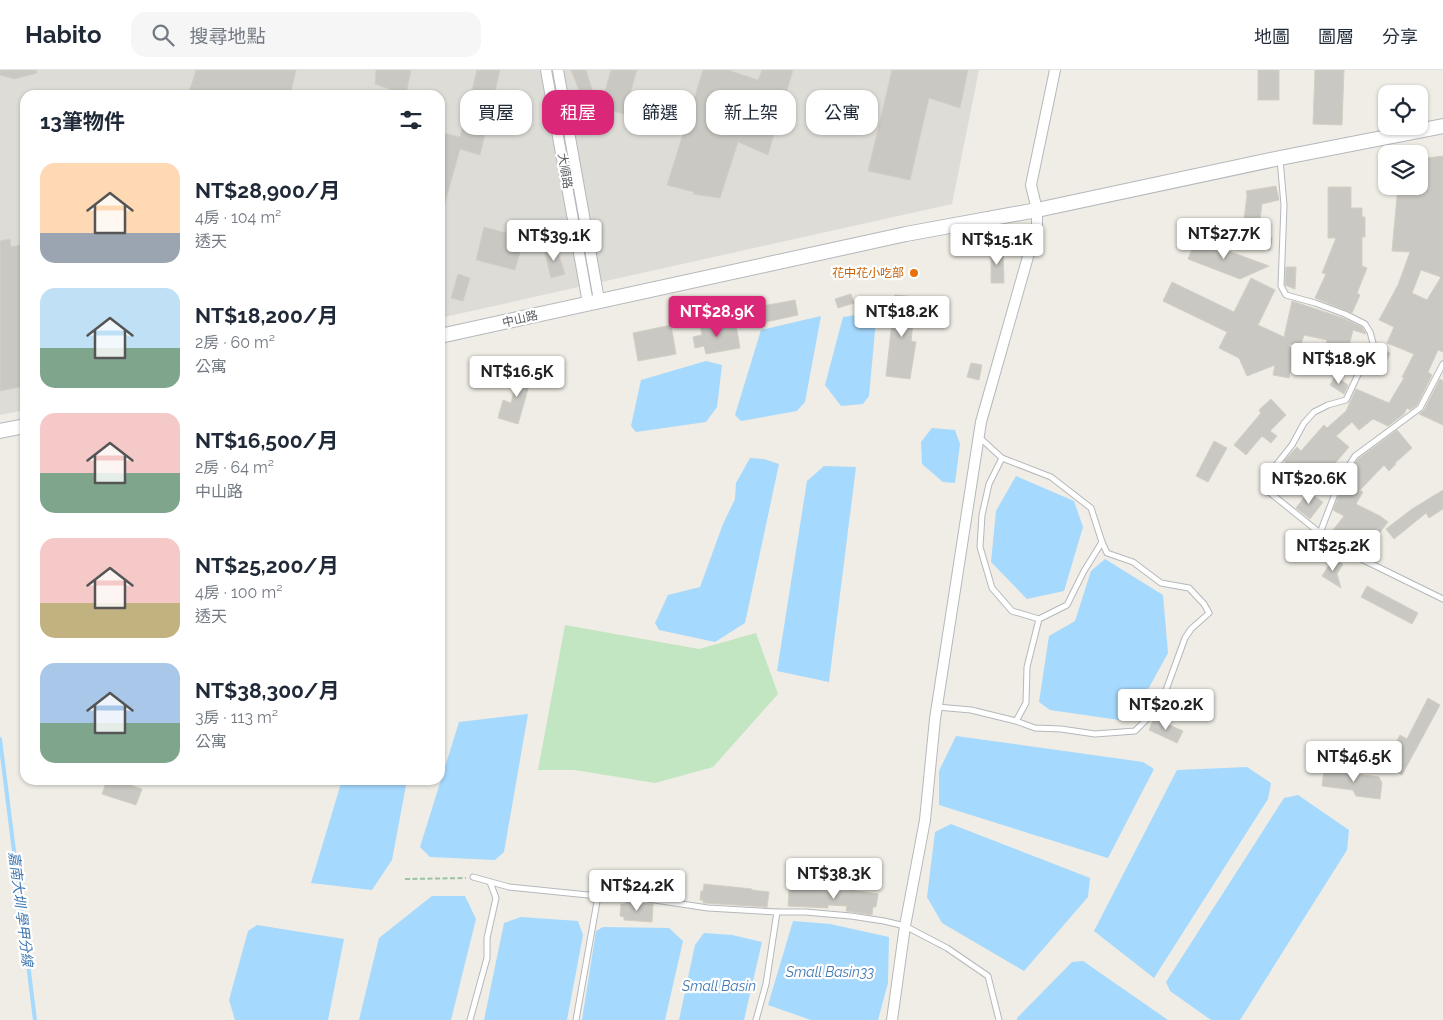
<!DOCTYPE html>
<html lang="zh-TW">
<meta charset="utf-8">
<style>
:root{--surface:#fff;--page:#f6f6f7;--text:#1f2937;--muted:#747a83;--line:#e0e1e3;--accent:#db2777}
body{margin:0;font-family:Raleway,"Noto Sans TC",sans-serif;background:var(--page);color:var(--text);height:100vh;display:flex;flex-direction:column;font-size:19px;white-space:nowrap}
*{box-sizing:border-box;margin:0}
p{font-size:16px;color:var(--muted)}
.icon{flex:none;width:28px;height:28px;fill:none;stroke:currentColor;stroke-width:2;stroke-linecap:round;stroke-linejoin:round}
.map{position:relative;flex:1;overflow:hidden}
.sheet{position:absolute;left:20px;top:20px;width:425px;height:695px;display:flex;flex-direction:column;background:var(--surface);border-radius:15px;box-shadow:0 1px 4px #0004}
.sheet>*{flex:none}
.guide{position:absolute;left:460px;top:20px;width:475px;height:45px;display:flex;gap:10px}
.controls{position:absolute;left:1378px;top:15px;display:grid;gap:10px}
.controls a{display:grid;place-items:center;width:50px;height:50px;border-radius:10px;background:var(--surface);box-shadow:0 1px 4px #0004;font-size:25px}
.price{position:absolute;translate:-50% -42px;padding:0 11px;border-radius:5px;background:#fff;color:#222;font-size:16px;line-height:32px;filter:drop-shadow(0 1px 2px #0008)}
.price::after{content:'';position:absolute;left:50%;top:30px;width:15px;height:11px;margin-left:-8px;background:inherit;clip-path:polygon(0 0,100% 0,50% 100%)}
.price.on{background:var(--accent);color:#fff}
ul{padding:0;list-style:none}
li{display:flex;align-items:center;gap:15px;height:125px;padding:0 20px}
li span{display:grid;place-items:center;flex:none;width:140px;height:100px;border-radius:15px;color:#555}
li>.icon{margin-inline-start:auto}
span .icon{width:60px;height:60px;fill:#fffc;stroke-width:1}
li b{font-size:21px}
h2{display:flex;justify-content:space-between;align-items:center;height:60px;padding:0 20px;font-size:21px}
.tag{padding:0 18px;border-radius:15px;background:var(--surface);box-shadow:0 1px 4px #0004;font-size:18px;line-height:45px}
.tag.on{background:var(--accent);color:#fff}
header{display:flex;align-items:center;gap:30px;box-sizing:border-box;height:70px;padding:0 25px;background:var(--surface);border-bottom:1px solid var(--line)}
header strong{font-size:24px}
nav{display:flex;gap:28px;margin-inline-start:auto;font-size:18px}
.search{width:350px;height:45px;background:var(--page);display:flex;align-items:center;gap:12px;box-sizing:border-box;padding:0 18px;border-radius:15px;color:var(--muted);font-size:19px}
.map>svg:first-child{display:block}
.industrial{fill:#dedcd7}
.green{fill:#c2e6c2}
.water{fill:#a6d9fe}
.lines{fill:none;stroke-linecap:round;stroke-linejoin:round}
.stream{stroke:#a6d9fe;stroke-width:4}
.building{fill:#cac8c2;stroke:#d4cfc3;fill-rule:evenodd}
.service-casing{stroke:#b5b8bc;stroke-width:7}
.minor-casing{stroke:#b5b8bc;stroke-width:12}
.secondary-casing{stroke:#b4b8bc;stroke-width:16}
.path{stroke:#99c5a6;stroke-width:2;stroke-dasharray:5 2.5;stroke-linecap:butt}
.service{stroke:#fff;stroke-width:5}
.minor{stroke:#fff;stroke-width:10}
.secondary{stroke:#fff;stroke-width:14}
.food-dot{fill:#e8710a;stroke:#fff;stroke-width:2}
.labels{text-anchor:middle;stroke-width:4.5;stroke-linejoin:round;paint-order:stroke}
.street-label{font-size:12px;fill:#5d6165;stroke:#fff}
.food-label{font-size:12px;fill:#c56008;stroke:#fff;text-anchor:end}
.water-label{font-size:14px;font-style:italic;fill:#4279b1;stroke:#fff}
</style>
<header>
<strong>Habito</strong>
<div class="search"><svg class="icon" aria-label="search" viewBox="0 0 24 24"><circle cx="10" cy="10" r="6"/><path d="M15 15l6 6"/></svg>搜尋地點</div>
<nav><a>地圖</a><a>圖層</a><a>分享</a></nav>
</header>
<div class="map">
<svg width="1443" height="950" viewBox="0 0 1443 950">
<rect width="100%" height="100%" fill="#efede5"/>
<polygon class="industrial" points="0,0 979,0 952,134 440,248 440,25 25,25 25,340 0,345"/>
<polygon class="green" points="565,555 699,579 756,563 778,624 713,697 655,713 575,700 538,700"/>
<g class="water">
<polygon points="870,243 876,250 869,326 863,334 841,336 825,315 843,247"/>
<polygon points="821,246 805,332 797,341 741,351 735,345 761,260"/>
<polygon points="706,291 722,295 717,337 706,352 636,362 631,356 641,310"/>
<polygon points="932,358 955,360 960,374 955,413 943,412 922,394 921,372"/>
<polygon points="750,388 764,389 779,394 745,553 715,572 659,560 655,553 668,525 700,517 723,454 735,429 736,413"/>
<polygon points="824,396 856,397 829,612 777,601 807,411"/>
<polygon points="1016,406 1074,431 1083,457 1064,521 1027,529 991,492 996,441"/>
<polygon points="1105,489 1163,525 1168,583 1134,645 1119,650 1050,640 1039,632 1049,566 1075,551 1091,501"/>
<polygon points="528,644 504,782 495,790 430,787 420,777 459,652"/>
<polygon points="956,666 1143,692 1154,699 1108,788 939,735 939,701"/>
<polygon points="1247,697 1271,713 1268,729 1154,908 1094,861 1177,700"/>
<polygon points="342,710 407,710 392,790 372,820 311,813"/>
<polygon points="1298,725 1349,760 1347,780 1240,950 1211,950 1170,921 1166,912 1284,728"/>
<polygon points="951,754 1090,808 1088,827 1024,901 942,853 927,827 935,762"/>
<polygon points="432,826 465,826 476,849 451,950 359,950 379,868"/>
<polygon points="521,847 578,851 583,865 567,950 484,950 504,853"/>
<polygon points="793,851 830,854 889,867 888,913 878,950 811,950 768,935"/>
<polygon points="257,855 344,869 328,950 235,950 229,930 248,861"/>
<polygon points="603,857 669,858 683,871 665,950 582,950 596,861"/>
<polygon points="704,863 732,865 762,872 744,950 679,950 695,875"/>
<polygon points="1083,891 1168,950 1017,950 1017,948 1072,892"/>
</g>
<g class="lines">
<polyline class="stream" points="0,669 35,950"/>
</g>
<g class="building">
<polygon points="0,0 36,0 37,3 14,9 0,5"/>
<polygon points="196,0 296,0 290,25 188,25"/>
<polygon points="376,0 411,0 406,25 375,14"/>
<polygon points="477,0 500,0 480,85 460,79 443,140 440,140 440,62 460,67"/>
<polygon points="571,0 586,0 593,22 580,23"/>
<polygon points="611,0 637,0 624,44 600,38"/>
<polygon points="703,0 728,0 758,10 762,0 793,0 768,85 738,72 720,128 693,124 694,122 667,115"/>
<polygon points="892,0 968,0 960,38 929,28 910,110 868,101"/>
<rect x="1258" y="0" width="21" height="30"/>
<polygon points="1315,0 1344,0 1342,55 1313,54"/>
<path d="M1443,86V282L1438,280L1428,302L1432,305L1417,335L1410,340L1407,338L1404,344L1388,356L1373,349L1359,360L1352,352L1336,366L1349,377L1326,404L1303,422L1293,414L1296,410L1281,399L1286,393L1284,391L1297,377L1301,381L1324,355L1327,358L1346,341L1356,319L1389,333L1404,308L1402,307L1414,284L1387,273L1394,257L1379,250L1398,215L1410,182L1392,181L1398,116H1419V89ZM1421,200L1441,207L1427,230L1412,223Z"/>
<polygon points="1276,116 1279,130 1262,134 1258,165 1272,168 1270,180 1241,175 1247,125 1246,121"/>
<polygon points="1328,117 1351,117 1351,138 1362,138 1362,147 1365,147 1365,167 1362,167 1362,196 1367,198 1357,223 1360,225 1352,243 1315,228 1326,204 1322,203 1336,168 1328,168"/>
<polygon points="509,153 527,159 515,200 476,190 484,157 506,163"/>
<polygon points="10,169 11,177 25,174 25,219 20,220 25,246 25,316 0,321 0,171"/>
<polygon points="1196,169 1215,176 1269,196 1240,209 1188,189"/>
<polygon points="556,176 565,204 551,208 544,180"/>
<polygon points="991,179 1003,179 1004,213 991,213"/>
<polygon points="1286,197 1296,197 1295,219 1285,215"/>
<polygon points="458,204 470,208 463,231 451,228"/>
<polygon points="1251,208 1275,220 1258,255 1284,267 1292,231 1343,248 1362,257 1366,264 1353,260 1347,284 1352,286 1349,295 1323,285 1327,270 1304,265 1300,278 1290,274 1289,276 1313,292 1312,294 1293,288 1289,308 1273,305 1275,295 1247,306 1239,288 1219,278 1227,262 1163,231 1172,212 1234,242"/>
<polygon points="851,224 854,233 838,238 835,229"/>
<polygon points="895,225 916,227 911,271 916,272 910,309 886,306"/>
<polygon points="795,230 798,245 766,252 765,250 761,251 759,242 763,241 762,236"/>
<polygon points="719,251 721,258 736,255 740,278 706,284 704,276 695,278 693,267 702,265 700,255"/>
<polygon points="671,255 676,284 638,291 633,263"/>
<polygon points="1376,278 1390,283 1385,295 1371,290"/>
<polygon points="971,293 982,295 979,310 967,307"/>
<polygon points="520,299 534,303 532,313 530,312 518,354 498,348 503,330 511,333"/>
<polygon points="1335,306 1348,315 1344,324 1330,315"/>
<polygon points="1440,309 1443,311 1443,355 1419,344 1424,340"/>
<polygon points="1271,329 1286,345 1270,361 1277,366 1271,373 1262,366 1246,385 1234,375 1261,343 1259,340"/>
<polygon points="1397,360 1412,378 1395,393 1396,394 1389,401 1384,395 1360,420 1363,422 1356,434 1380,446 1388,452 1367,479 1352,467 1341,474 1333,460 1344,446 1333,440 1340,423 1350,406 1348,404 1358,389"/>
<polygon points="1214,371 1227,378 1208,412 1196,406"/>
<polygon points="1443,420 1443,439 1429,448 1426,443 1394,469 1386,459 1412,439"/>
<polygon points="1308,422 1323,432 1310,449 1296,438"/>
<polygon points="1333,489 1343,494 1337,504 1341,518 1322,506"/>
<polygon points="1367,516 1418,543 1412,554 1361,527"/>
<polygon points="1428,628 1440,635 1402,705 1383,696 1400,665 1407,669"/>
<polygon points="1154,648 1183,661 1177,673 1149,660"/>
<polygon points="1324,700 1379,707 1382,713 1380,729 1356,726 1353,720 1322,716"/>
<polygon points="107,710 115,710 142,719 136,735 102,724"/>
<polygon points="704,814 752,819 752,820 769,822 767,837 703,833 703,830 700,830 701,821 703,821"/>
<polygon points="789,819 849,821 849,820 878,824 876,837 873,837 872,845 846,841 847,836 828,835 828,838 788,836"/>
<polygon points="626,832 653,834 652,852 624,850 624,847 620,846 621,834 625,834"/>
</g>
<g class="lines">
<g class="service-casing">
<g id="service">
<polyline points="1280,89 1284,135 1281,216 1286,225 1315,233 1345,244 1365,254 1370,262 1373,273 1346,330 1328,335 1314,342 1304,353 1292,375 1272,400 1268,414 1269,422 1320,463 1341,479 1443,529"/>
<polyline points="1002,388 1051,407 1091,438 1102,472 1084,501 1067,535 1039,549"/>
<polyline points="1320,463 1341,408 1355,386 1420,338 1443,294"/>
<polyline points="937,637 971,640 1016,651 1026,633 1027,597 1039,549 1012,541 992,518 980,477 982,445 989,414 1002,388 979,367"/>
<polyline points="1016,651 1035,658 1061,659 1095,664 1135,661 1151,645 1166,620 1185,568 1191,559 1209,543 1204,534 1189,518 1161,513 1133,492 1107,483 1102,472"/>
<polyline points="473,807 509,817 598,826 635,827 708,838 777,842"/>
<polyline points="470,950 487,888 487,868 496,828 490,812"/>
<polyline points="576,950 598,826"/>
<polyline points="756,950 766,914 777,842 805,842 851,846 884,851 905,856 947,878 988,906 999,950"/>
</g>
</g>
<g class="minor-casing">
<g id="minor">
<polyline points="546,0 588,233"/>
<polyline points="558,0 599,230"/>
<polyline points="892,950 905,856 925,750 935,649 981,352 1037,155 1037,140 1031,115 1055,0"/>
</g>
</g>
<g class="secondary-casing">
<g id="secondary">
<polyline points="440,266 906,164 1037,140 1280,88 1443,56"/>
<polyline points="0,361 25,356"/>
</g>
</g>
<polyline class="path" points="405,809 466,808"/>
<use href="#service" class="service"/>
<use href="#minor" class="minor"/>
<use href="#secondary" class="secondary"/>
</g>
<circle class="food-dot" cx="914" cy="203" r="5"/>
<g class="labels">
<g class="street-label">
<text transform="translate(565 101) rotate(80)" y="4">大順路</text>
<text transform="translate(520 249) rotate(-13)" y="4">中山路</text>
</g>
<g class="food-label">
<text x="904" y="207">花中花小吃部</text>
</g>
<g class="water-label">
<text transform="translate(21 839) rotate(83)" y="5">嘉南大圳 學甲分線</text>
<text x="830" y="907">Small Basin33</text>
<text x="719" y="921">Small Basin</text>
</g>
</g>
</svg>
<div class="controls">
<a><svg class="icon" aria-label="locate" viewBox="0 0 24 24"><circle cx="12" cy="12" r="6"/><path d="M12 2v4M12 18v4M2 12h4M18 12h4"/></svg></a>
<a><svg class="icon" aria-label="layers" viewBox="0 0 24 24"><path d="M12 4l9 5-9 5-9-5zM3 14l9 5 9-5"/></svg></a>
</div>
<b class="price" style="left:1224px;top:190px">NT$27.7K</b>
<b class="price" style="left:554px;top:192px">NT$39.1K</b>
<b class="price" style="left:997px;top:196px">NT$15.1K</b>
<b class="price on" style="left:717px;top:268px">NT$28.9K</b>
<b class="price" style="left:902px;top:268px">NT$18.2K</b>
<b class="price" style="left:1339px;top:315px">NT$18.9K</b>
<b class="price" style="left:517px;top:328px">NT$16.5K</b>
<b class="price" style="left:1309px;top:435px">NT$20.6K</b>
<b class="price" style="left:1333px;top:502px">NT$25.2K</b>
<b class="price" style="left:1166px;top:661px">NT$20.2K</b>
<b class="price" style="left:1354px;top:713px">NT$46.5K</b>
<b class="price" style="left:834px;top:830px">NT$38.3K</b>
<b class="price" style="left:637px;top:842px">NT$24.2K</b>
<div class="guide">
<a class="tag">買屋</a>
<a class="tag on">租屋</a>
<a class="tag">篩選</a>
<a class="tag">新上架</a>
<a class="tag">公寓</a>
</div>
<section class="sheet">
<h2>13筆物件<svg class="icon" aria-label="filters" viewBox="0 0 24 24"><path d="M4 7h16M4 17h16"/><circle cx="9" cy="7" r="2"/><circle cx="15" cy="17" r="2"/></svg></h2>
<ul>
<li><span style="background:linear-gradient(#ffd9b3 70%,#9aa5b1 0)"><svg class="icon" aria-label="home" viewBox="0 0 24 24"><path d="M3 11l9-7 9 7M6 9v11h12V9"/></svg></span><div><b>NT$28,900/月</b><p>4房 · 104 m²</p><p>透天</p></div></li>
<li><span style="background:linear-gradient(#bfe0f5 60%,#7fa58c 0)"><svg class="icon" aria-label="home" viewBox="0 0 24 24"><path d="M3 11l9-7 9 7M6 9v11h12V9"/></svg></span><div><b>NT$18,200/月</b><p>2房 · 60 m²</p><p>公寓</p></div></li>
<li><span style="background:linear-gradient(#f6c9c9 60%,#7fa58c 0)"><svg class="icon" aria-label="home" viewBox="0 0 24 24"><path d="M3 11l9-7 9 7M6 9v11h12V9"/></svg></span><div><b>NT$16,500/月</b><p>2房 · 64 m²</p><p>中山路</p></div></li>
<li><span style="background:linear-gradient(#f6c9c9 65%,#c2b280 0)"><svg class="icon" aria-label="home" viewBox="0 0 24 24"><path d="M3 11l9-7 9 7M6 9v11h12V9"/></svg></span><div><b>NT$25,200/月</b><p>4房 · 100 m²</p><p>透天</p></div></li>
<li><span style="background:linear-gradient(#a9c7e8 60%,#7fa58c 0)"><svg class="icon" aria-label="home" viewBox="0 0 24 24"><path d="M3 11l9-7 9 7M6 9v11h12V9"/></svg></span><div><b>NT$38,300/月</b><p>3房 · 113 m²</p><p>公寓</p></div></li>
</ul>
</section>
</div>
